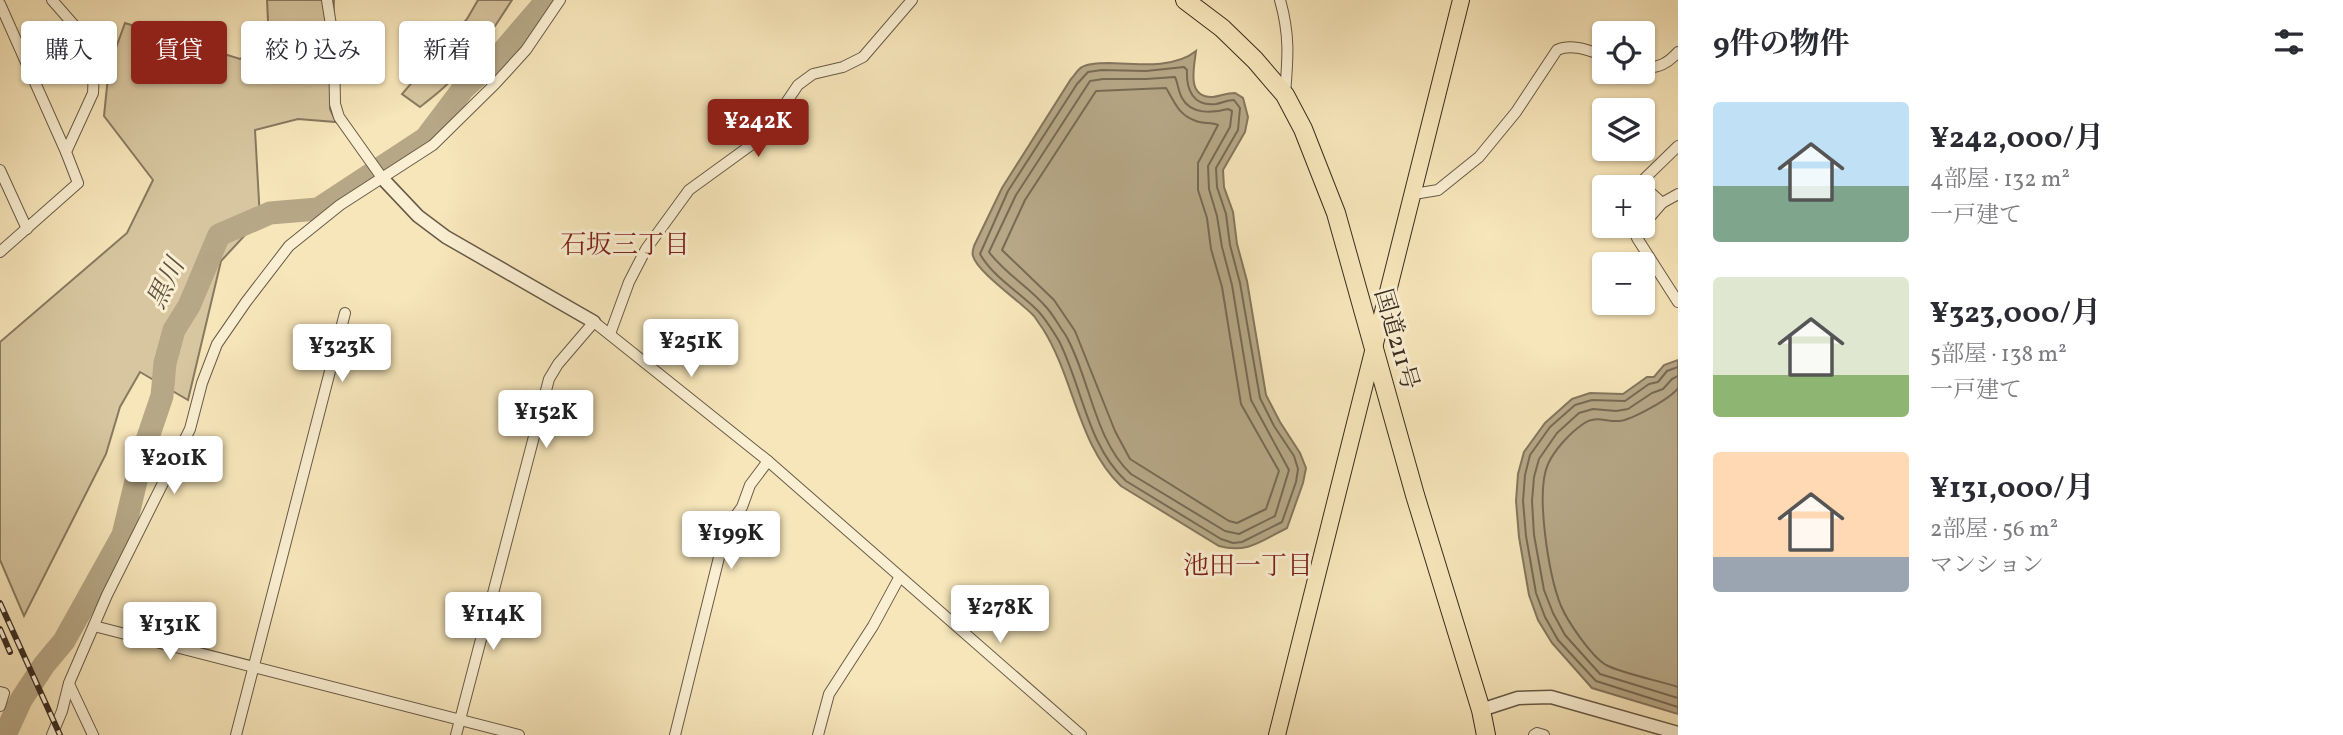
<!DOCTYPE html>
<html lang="ja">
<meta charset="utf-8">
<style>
:root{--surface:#fff;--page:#f2f2f3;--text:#2b2b33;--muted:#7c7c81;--accent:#8f2418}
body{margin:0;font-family:Vollkorn,"Noto Serif JP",serif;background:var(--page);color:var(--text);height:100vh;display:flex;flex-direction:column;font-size:26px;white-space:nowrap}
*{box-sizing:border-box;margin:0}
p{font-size:23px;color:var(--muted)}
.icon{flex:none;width:38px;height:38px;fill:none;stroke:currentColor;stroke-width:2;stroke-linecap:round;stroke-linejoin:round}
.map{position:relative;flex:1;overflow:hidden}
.drawer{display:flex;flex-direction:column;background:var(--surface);width:665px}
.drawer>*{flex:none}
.top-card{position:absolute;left:21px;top:21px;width:665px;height:63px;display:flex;gap:14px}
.controls{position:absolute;left:1592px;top:21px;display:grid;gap:14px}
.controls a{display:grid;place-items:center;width:63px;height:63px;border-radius:7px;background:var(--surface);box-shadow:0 2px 5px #0004;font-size:35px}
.price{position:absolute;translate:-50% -60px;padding:0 16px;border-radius:7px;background:#fff;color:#222;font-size:23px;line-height:46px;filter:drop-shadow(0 2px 4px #0008)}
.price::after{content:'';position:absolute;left:50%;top:42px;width:21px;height:16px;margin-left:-10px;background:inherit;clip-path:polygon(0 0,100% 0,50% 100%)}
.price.active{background:var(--accent);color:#fff}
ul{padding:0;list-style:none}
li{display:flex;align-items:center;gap:21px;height:175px;padding:0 35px}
li span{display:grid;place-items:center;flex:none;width:196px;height:140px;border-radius:7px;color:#555}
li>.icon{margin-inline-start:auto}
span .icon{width:84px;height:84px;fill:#fffc;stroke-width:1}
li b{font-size:30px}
h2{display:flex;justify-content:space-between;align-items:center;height:84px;padding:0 35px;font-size:30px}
.pill{padding:0 24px;border-radius:7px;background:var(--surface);box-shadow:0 2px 5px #0004;font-size:24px;line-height:63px}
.pill.active{background:var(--accent);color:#fff}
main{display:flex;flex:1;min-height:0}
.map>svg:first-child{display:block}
.green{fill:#d7c6a0;stroke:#887960;stroke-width:2}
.water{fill:#b6a786;stroke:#84765e;stroke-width:2}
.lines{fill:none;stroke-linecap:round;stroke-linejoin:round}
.shore{stroke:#786a54;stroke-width:2}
.river{stroke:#b6a786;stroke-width:23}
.minor-casing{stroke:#685a47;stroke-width:12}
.tertiary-casing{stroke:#685a47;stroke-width:15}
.primary-casing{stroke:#392c21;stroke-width:18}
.trunk-casing{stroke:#392c21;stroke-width:20}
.minor{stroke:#faefd2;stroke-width:10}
.tertiary{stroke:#faefd2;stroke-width:12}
.primary{stroke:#f7e6ba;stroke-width:16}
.trunk{stroke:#f7e6ba;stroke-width:18}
.rail-casing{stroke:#392c21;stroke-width:6}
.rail{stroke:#faefd2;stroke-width:3.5;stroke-dasharray:10;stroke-linecap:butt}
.labels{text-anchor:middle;stroke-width:6;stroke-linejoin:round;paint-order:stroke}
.street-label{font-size:24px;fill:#392c21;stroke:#faefd2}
.neighbourhood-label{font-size:26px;fill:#7a1f14;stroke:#faefd2}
.water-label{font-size:26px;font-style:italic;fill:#5e513f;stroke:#faefd2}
</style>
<main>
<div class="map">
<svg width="1678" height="735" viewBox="0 0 1678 735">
<rect width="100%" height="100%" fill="#f7e6ba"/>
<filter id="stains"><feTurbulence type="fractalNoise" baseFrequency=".00286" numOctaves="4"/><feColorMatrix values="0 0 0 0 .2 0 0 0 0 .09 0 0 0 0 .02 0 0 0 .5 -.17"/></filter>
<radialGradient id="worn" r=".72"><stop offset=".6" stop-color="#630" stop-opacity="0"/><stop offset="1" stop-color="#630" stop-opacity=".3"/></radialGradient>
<g class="green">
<polygon points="267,0 334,0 330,109 336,122 298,119 255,130 260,219 221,261 188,400 140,372 120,407 106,454 24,616 0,560 0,342 127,233 153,180 104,116 109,67 125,23 240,59 269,43"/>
<path d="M478,0H512L495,26L469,46C463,75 443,89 420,107L402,94L467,19Z"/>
</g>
<g class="water">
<path d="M1196,51C1194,68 1186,98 1213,97C1220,96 1227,93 1235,93L1243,98L1248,117L1245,132L1223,170L1224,187L1233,212L1237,244L1247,281L1266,395L1280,422L1300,453L1306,468L1303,483L1287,528C1262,540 1248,554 1219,546L1121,486C1078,445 1074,378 1043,329C1040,325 1037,320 1034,316C1021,302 977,272 973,256C972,253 973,249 974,246L1002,188L1071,79C1074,76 1078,69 1082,67C1089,63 1102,63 1110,63C1136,64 1174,69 1196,51Z"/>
<polygon points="1678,360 1678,714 1592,688 1552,643 1538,620 1529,595 1519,537 1516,501 1518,474 1524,452 1545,423 1572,399 1590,393 1623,394 1647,377 1654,377 1664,365"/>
</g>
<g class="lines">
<g class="shore">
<path d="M1184,67L1187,70C1186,89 1193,107 1216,104C1222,103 1227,100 1234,100L1240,108L1238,130L1216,168L1217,187L1226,214L1230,245L1240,283L1260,398L1274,426L1294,456L1298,469L1296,482L1282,522L1242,542L1233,543L1221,539L1126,481C1087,445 1082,386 1059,341C1053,331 1045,318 1037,310C1019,292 993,277 980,254L1008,191L1077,84L1088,72L1102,70L1146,71Z"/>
<path d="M1175,77C1178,83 1178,91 1182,98C1191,115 1213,113 1228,109L1232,111L1230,127L1208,166L1209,189L1217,216L1222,247L1232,285L1251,400L1289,470L1275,516L1239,534L1225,531L1131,474C1094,440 1090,377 1065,334C1059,326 1054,316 1047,308C1030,287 1005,274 989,252L1016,195L1090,81L1103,79H1146Z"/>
<path d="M1166,88C1175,102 1178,115 1196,121C1204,124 1211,122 1218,125L1198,163V190L1207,218L1211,249L1222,287L1241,404L1279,471L1266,509L1237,523L1229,521L1130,459L1115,431L1075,331L1054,300L1002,250L1025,200L1096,91Z"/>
<polyline points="1678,367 1667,371 1658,382 1649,384 1625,401 1592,400 1575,405 1550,427 1530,455 1525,475 1523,501 1526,536 1536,593 1545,617 1558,640 1596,681 1678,707"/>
<polyline points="1678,376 1672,379 1663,389 1652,393 1628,409 1616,411 1593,409 1579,413 1557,433 1539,459 1534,477 1532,501 1534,535 1544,590 1553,613 1565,635 1600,674 1678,698"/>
<path d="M1678,388C1671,398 1632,420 1619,421C1606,422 1595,415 1583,424C1570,433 1555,449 1548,464C1535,493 1549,576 1561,606C1568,622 1591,656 1606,665C1621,673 1660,681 1678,687"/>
</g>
<polyline class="river" points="5,735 21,700 44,665 64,641 123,535 143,452 162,396 165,363 174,330 189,306 219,235 270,213 318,209 426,138 463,89 499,56 547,0"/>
<g class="minor-casing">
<g id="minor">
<polyline points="327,0 334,44 335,104 339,117 383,179"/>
<path d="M1280,0C1290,35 1288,58 1285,94"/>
<polyline points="0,4 66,152"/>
<path d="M1643,67C1658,69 1668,63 1678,52"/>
<polyline points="0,170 27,229"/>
<path d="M1414,194L1438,190L1479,157L1516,112L1557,50C1572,43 1590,51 1605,56"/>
<polyline points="1662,203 1640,183 1678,146"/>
<polyline points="1643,225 1662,203 1678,194"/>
<polyline points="1643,226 1637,238 1678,302"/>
<polyline points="0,252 78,183 66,152 93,93 95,49 52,0"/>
<polyline points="610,334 629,282 646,249 689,190 751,145 769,128 798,85 813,74 843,67 863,57 912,0"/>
<polyline points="94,626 519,735"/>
<polyline points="69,684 93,735"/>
<polyline points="0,692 4,693 0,706"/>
<polyline points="52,735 62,711 69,683 107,595 190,429 202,383 217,344 246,302 289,246 340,205 433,145 495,84 526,50 560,0"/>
<polyline points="236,735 345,313"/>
<polyline points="456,735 549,379 558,364 594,322 768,461 1081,735"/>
<polyline points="675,735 726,529 742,507 750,485 768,461"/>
<polyline points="818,735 829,694 873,626 899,578"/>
<polyline points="1534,735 1537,733 1544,735"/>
</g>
</g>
<g class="tertiary-casing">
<g id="tertiary">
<polyline points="383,179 418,216 446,237 594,322"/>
<polyline points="1481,710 1518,698 1551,697 1678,733"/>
</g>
</g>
<g class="primary-casing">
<polyline id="primary" points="1277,735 1461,0"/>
</g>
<g class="trunk-casing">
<polyline id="trunk" points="1185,0 1222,28 1255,60 1285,95 1303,129 1336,213 1415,495 1481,710 1486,735"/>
</g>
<use href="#minor" class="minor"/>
<use href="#tertiary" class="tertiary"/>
<use href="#primary" class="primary"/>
<use href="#trunk" class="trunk"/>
<g class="rail-casing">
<g id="rail">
<polyline points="0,603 60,735"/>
<polyline points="0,629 10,652"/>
</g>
</g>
<use href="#rail" class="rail"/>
</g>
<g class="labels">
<g class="street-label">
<text transform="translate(1397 339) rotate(74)" y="8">国道211号</text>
</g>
<g class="neighbourhood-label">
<text x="625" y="253">石坂三丁目</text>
<text x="1248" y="574">池田一丁目</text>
</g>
<g class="water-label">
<text transform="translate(165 283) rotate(-64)" y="9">黒川</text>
</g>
</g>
<rect width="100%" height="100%" filter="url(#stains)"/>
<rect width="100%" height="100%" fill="url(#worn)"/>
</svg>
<div class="controls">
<a><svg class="icon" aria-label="locate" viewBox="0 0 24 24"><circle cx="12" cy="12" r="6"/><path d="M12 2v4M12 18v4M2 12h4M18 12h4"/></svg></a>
<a><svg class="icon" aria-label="layers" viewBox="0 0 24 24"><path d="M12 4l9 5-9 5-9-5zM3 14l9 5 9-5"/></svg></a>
<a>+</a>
<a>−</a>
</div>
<b class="price active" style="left:758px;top:159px">¥242K</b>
<b class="price" style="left:691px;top:379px">¥251K</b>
<b class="price" style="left:342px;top:384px">¥323K</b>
<b class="price" style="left:546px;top:450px">¥152K</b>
<b class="price" style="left:174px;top:496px">¥201K</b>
<b class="price" style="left:731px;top:571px">¥199K</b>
<b class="price" style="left:1000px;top:645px">¥278K</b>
<b class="price" style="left:493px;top:652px">¥114K</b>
<b class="price" style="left:170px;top:662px">¥131K</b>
<div class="top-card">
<a class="pill">購入</a>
<a class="pill active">賃貸</a>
<a class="pill">絞り込み</a>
<a class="pill">新着</a>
</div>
</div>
<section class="drawer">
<h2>9件の物件<svg class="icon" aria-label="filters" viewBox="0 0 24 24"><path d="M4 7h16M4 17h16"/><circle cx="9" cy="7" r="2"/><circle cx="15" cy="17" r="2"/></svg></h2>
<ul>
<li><span style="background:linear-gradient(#bfe0f5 60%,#7fa58c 0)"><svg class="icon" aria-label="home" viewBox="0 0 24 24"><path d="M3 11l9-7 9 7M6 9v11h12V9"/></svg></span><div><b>¥242,000/月</b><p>4部屋 · 132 m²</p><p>一戸建て</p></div></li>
<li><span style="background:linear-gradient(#dfe7d0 70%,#8fb573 0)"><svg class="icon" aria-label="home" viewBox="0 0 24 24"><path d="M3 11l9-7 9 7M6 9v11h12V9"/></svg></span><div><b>¥323,000/月</b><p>5部屋 · 138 m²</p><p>一戸建て</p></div></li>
<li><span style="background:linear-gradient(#ffd9b3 75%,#9aa5b1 0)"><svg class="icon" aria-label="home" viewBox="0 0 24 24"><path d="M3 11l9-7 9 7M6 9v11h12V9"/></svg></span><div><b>¥131,000/月</b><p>2部屋 · 56 m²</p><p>マンション</p></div></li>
</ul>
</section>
</main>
